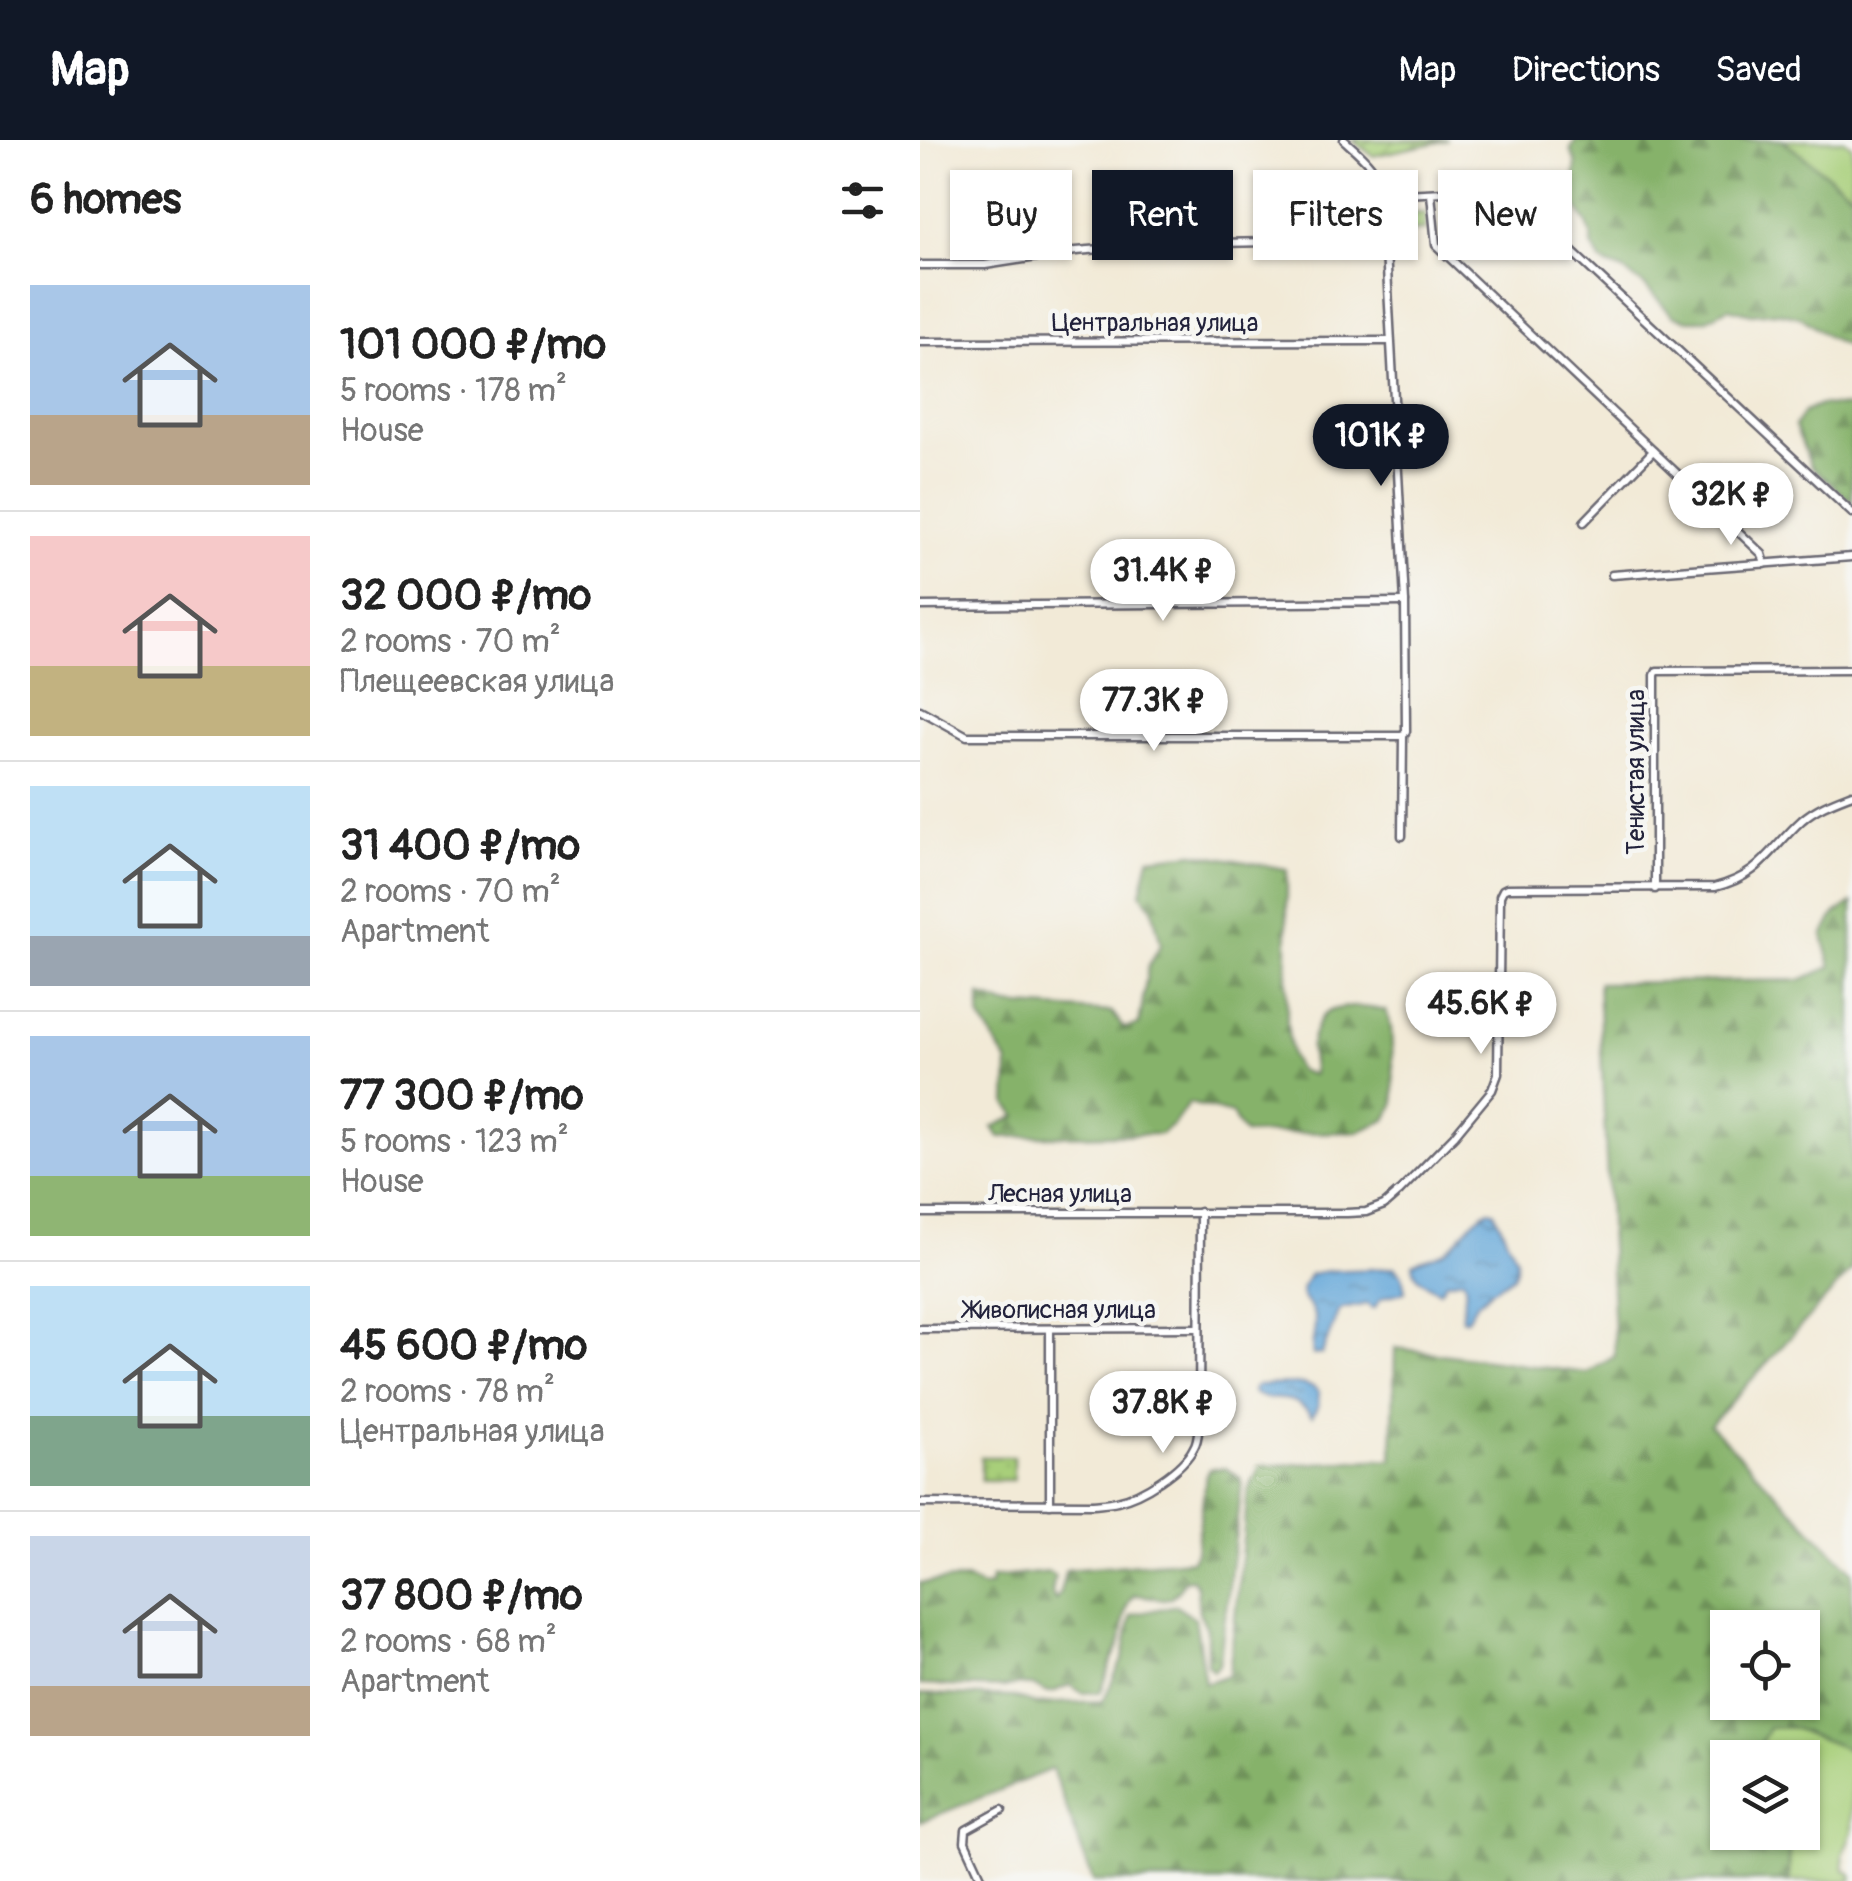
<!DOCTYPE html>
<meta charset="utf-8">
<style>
:root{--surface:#fff;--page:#f2f2f2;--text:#222;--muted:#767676;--line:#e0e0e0;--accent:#111827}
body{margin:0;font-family:Pangolin,sans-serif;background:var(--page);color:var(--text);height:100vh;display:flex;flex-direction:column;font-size:38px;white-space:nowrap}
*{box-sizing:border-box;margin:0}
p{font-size:32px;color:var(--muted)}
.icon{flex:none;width:55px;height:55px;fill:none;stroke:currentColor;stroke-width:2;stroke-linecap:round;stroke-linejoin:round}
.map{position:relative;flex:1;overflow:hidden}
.side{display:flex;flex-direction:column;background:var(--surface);width:920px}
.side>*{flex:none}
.hud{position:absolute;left:30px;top:30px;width:750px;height:90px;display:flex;gap:20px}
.buttons{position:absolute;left:790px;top:1470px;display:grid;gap:20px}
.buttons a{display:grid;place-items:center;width:110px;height:110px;border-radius:0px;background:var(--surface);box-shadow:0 2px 8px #0004;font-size:50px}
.price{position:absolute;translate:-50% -85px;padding:0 22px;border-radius:35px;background:#fff;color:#222;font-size:32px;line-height:65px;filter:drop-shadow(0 2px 5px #0008)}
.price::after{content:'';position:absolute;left:50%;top:60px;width:30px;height:22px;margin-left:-15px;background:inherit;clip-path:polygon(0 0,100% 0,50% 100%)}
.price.on{background:var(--accent);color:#fff}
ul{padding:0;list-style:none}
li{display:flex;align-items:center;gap:30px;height:250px;padding:0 30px}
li+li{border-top:2px solid var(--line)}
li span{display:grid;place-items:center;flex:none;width:280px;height:200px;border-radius:0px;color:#555}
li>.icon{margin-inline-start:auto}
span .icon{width:120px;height:120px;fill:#fffc;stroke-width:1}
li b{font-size:42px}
h2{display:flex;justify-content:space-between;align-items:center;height:120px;padding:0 30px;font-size:42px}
.chip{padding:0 35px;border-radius:0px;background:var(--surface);box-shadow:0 2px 8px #0004;font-size:35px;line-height:90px}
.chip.on{background:var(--accent);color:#fff}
header{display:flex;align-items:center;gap:60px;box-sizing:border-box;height:140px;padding:0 50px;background:var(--accent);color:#fff}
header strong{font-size:48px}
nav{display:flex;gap:55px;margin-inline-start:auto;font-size:35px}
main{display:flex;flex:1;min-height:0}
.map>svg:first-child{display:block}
.grass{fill:#a8cf7a;stroke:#65785a;stroke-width:2.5}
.forest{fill:url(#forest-firs);stroke:#546a52;stroke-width:2.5;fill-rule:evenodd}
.park{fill:url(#park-dots);stroke:#65785a;stroke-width:2.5}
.garden{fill:url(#garden-furrows);stroke:#65785a;stroke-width:2.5}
.water{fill:url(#water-ripples);stroke:#44648a;stroke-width:2.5}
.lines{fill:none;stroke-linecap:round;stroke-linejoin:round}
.minor-casing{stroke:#6b6872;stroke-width:11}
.minor{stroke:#fff;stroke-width:6}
.labels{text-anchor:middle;stroke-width:9;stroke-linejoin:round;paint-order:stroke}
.street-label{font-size:25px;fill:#22223b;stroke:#f6f6f2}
</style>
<header>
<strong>Map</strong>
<nav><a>Map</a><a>Directions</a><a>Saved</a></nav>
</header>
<main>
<section class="side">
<h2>6 homes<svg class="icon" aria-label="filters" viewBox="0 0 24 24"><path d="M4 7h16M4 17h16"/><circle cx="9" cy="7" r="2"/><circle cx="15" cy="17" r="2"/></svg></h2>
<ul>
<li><span style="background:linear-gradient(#a9c7e8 65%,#b9a48a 0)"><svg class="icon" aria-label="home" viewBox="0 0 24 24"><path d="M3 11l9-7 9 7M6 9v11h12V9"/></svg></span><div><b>101 000 ₽/mo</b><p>5 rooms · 178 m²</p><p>House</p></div></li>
<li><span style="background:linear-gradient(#f6c9c9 65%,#c2b280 0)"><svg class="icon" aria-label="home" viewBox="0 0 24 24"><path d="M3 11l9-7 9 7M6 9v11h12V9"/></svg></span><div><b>32 000 ₽/mo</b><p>2 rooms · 70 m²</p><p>Плещеевская улица</p></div></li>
<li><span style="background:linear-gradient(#bfe0f5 75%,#9aa5b1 0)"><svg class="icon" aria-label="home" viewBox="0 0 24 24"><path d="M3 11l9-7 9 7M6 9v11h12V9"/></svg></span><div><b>31 400 ₽/mo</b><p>2 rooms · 70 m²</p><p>Apartment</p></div></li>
<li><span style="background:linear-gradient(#a9c7e8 70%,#8fb573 0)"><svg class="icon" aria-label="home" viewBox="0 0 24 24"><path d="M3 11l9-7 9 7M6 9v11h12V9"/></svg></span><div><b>77 300 ₽/mo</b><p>5 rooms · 123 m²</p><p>House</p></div></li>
<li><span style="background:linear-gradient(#bfe0f5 65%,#7fa58c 0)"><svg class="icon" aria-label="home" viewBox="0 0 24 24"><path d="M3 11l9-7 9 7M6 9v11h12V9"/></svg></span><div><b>45 600 ₽/mo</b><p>2 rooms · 78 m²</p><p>Центральная улица</p></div></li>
<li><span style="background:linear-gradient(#c9d6e8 75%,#b9a48a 0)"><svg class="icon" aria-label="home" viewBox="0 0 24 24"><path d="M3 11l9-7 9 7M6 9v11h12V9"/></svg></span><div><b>37 800 ₽/mo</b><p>2 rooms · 68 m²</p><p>Apartment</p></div></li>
</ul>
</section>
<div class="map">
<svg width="932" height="1741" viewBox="0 0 932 1741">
<defs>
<pattern id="forest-firs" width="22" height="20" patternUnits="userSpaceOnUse" patternTransform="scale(2.5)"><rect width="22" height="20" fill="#86b26a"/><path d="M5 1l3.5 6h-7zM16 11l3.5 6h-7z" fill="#6d9058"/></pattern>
<pattern id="park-dots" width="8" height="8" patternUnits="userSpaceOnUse" patternTransform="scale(2.5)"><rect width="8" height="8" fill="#a8cf7a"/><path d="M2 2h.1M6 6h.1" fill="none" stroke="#90b16a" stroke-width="1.8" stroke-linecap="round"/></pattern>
<pattern id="garden-furrows" width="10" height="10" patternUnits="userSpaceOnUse" patternTransform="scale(2.5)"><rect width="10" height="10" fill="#a8cf7a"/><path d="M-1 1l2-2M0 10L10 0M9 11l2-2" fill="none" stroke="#90b16a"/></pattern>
<pattern id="water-ripples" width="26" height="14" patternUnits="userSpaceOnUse" patternTransform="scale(2.5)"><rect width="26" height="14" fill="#65a7d9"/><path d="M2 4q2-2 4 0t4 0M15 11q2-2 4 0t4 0" fill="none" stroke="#5388b1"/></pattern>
</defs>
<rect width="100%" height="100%" fill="#f6f6f2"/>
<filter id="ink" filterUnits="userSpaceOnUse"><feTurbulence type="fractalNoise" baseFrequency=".01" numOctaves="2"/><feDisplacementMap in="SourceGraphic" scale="20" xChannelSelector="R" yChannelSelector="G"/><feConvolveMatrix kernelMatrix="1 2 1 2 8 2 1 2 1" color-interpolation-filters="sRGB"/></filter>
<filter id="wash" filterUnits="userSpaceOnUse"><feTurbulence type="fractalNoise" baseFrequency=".0048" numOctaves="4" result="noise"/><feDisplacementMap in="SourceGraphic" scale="40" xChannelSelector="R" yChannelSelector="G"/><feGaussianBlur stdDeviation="2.25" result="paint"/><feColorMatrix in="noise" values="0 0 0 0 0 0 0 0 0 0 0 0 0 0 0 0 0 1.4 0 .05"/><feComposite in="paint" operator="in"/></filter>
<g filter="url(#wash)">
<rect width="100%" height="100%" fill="#f2ead7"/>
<g class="grass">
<polygon points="862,0 925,0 932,6 932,54"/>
<polygon points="871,1587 932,1611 932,1691 923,1715 924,1729 932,1735 932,1741 869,1741 869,1693 882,1692 882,1618 837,1618 838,1608 848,1588"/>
</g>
<g class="forest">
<polygon points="655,0 862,0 932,54 932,209 909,198 881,177 857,172 832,174 808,168 786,180 768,180 753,176 725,146 704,131 687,125 681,121 672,106 672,97 666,82 652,59 656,24 651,9"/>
<polygon points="900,265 932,267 932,362 891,326 875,286 884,272"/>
<path d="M274,713L367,729V883L371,915L378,930L393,935C394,925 389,913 391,904C393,896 398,880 404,875C416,863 451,867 466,871L471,888L475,963L466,980L438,992L325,994L319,987L312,974L269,963L253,985L240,994L79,997L73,987L97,976L87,964L88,923L60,877V855L85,865L192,872L204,888L219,885L228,827L241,804L232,768L221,753L229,718Z"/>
<path d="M932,763V1130L790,1285L932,1431V1611L871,1587L849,1588L838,1608L837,1617L808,1618V1692L869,1693V1741H173L132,1629L0,1682V1554L93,1557L116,1564L183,1561L203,1518L211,1475L256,1465L275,1478L285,1543L309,1535L328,1351L339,1326L472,1319L475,1208L667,1233L695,1216L678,843L880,840L911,827L903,796L914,775ZM808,1488H882V1562H808Z"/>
<path d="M305,1328L320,1337L322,1344L299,1525L293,1531L287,1524V1489L279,1472L277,1446L272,1439L265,1440C246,1471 243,1455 214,1455C201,1469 205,1483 201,1500C199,1508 194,1515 191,1522C187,1533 186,1543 180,1552L163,1553L149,1545L133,1552H125L116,1547L100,1544L84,1548L0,1545V1443L46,1439L62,1447L70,1446L71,1438L128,1432L135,1436L132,1453L135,1460C142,1453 142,1440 146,1430L272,1420L276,1412L286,1334L290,1329Z"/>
</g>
<g class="park">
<polygon points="505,73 505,90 479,91 478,74"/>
<rect x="61" y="1317" width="32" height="23"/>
</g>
<polygon class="garden" points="432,0 528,0 453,16"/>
<g class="water">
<path d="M569,1070L574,1071L596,1119V1129L593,1136L569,1152L556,1164L547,1179H542C540,1165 550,1152 543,1139L526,1142L520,1151C508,1145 494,1140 493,1124C503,1117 514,1117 524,1111C542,1101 549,1079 569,1070Z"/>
<path d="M474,1127L482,1135L485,1151C473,1157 460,1153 455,1168H452L448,1164L422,1169L418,1172L402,1214L393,1215C390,1203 396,1193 395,1180C392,1157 370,1164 390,1134C418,1127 445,1132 474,1127Z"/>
<path d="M382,1244L393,1247L399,1252L398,1266L392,1276C368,1248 355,1266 333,1253L334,1248L340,1245Z"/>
</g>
</g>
<g filter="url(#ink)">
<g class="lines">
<g class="minor-casing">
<g id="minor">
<path d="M424,0C442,16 459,29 463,55L485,462L486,591L483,596L482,696"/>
<polyline points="511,54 516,105 842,414 845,424"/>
<polyline points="463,55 585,49 932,373"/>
<polyline points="0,125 65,125 156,111 245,104 398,101 465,96"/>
<polyline points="0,202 470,201"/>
<polyline points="664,382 733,311"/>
<polyline points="692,435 932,417"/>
<polyline points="0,466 485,462"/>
<polyline points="0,570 47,596 483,596"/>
<polyline points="735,749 735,535 737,531 932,530"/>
<path d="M0,1073H427L446,1072L464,1065L480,1051L534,996L572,950L578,934L580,756L583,750L587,748L795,747C841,736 850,709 882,680C897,667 914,661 932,654"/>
<polyline points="0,1189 279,1188"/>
<path d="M0,1363L173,1364C181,1363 189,1363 197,1361C221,1356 263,1330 274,1307C278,1301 278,1292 279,1284L280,1072"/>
<polyline points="130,1364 130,1190"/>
<polyline points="63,1741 45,1702 46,1690 82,1670"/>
</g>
</g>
<use href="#minor" class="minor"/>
</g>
</g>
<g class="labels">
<g class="street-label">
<text x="235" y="191">Центральная улица</text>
<text transform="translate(715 632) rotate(-90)" y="9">Тенистая улица</text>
<text x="140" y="1062">Лесная улица</text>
<text x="140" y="1178">Живописная улица</text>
</g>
</g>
</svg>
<div class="buttons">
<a><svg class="icon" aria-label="locate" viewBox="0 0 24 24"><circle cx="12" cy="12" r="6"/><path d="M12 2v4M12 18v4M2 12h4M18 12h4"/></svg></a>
<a><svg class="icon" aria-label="layers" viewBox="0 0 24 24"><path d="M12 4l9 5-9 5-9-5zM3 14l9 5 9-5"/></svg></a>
</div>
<b class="price on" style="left:461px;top:349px">101K ₽</b>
<b class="price" style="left:811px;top:408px">32K ₽</b>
<b class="price" style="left:243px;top:484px">31.4K ₽</b>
<b class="price" style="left:234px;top:614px">77.3K ₽</b>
<b class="price" style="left:561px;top:917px">45.6K ₽</b>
<b class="price" style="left:243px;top:1316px">37.8K ₽</b>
<div class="hud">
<a class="chip">Buy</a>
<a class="chip on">Rent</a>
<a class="chip">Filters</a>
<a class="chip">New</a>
</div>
</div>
</main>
